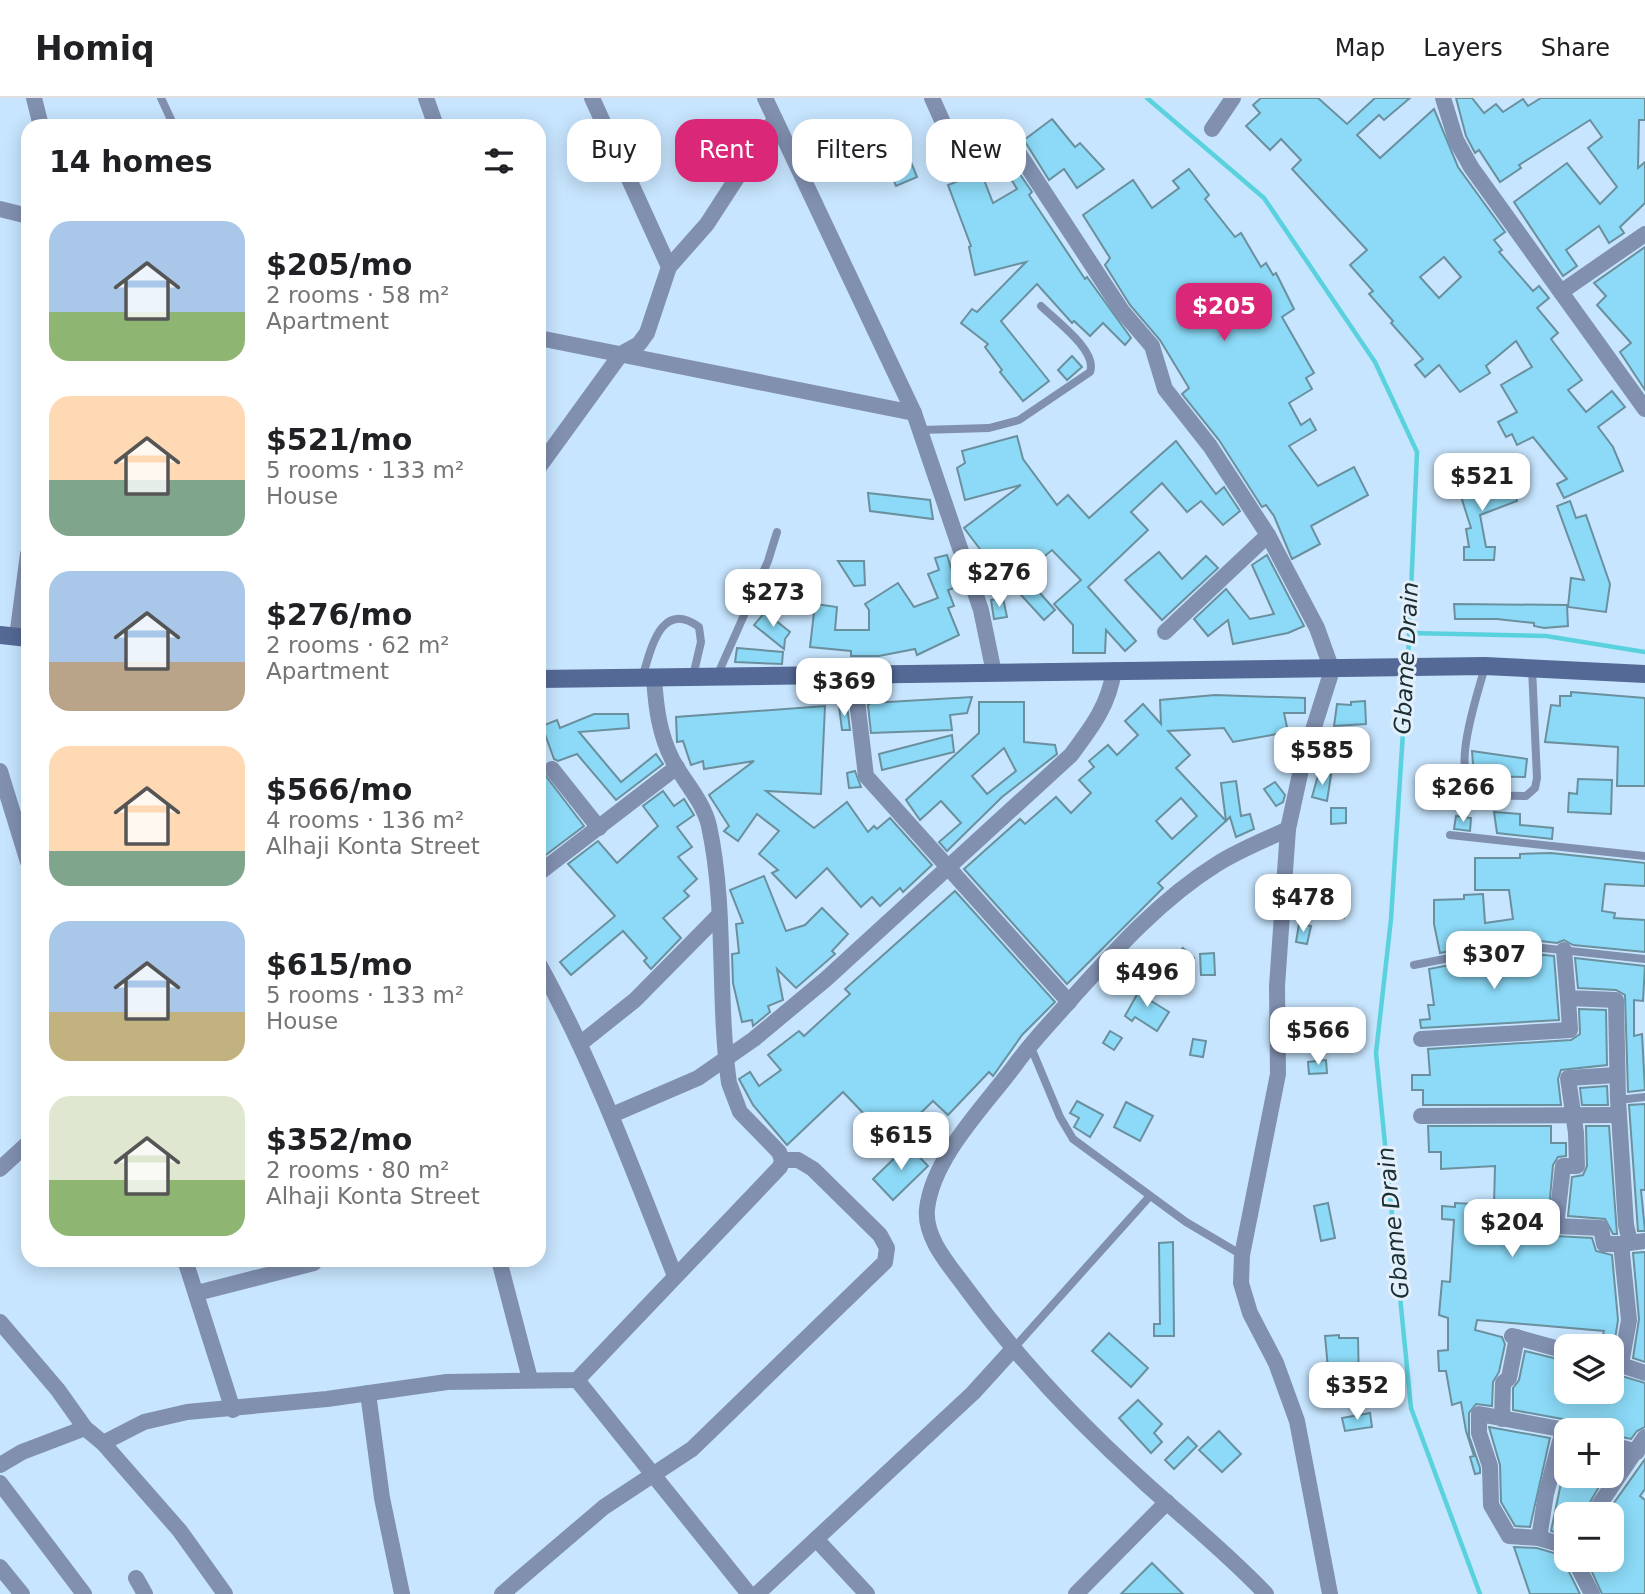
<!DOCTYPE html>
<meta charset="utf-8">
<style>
:root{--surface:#fff;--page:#f6f6f6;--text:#202124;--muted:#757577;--line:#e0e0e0;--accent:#db2777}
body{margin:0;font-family:"DejaVu Sans",sans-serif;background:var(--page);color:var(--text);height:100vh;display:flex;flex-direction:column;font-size:26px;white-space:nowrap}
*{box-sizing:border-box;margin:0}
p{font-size:23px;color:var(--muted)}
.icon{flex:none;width:38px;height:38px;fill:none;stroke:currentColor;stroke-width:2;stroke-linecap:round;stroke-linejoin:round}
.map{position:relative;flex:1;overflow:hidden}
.panel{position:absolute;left:21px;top:21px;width:525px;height:1148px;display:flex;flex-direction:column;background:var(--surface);border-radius:21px;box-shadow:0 4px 18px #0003}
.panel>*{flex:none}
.hud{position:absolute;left:567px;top:21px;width:665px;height:63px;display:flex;gap:14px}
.tools{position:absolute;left:1554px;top:1236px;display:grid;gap:14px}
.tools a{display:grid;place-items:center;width:70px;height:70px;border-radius:14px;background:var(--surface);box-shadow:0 4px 18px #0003;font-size:35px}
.price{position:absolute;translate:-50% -60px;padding:0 16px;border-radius:14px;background:#fff;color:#222;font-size:23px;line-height:46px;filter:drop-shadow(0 2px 4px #0008)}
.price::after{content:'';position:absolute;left:50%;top:42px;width:21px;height:16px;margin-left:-10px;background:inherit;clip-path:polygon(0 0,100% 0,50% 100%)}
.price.active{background:var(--accent);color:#fff}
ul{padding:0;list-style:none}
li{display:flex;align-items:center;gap:21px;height:175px;padding:0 28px}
li span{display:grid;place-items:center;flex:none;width:196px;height:140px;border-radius:21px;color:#555}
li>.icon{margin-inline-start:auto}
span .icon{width:84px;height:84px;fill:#fffc;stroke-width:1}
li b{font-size:30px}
h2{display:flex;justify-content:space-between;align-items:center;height:84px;padding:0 28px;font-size:30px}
.chip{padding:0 24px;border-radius:21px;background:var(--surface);box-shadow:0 4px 18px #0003;font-size:24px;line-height:63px}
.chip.active{background:var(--accent);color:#fff}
header{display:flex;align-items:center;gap:42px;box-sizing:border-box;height:98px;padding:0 35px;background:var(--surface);border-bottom:2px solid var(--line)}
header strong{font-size:33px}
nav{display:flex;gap:38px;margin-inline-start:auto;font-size:24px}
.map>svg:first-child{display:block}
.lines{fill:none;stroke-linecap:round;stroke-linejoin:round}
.stream{stroke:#59d2dd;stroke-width:4.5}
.building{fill:#8cdaf7;stroke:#6a909e;stroke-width:2;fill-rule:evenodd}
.lane{stroke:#8190af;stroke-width:8}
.street{stroke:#8190af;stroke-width:16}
.secondary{stroke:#546995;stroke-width:18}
.labels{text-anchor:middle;stroke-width:6;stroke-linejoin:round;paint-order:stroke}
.water-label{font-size:23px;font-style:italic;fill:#192e30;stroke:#e3effa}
</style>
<header>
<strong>Homiq</strong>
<nav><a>Map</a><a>Layers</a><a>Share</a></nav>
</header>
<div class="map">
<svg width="1645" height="1496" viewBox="0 0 1645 1496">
<rect width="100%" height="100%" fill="#c7e5fe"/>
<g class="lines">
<g class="stream">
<polyline points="1147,0 1264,100 1375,264 1417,354 1408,563"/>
<polyline points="1409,535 1546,538 1645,554"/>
<polyline points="1407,572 1391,821 1376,955 1411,1310 1480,1496"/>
</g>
</g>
<g class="building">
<path d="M1261,0H1318L1347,26L1375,0H1410L1384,22L1379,17L1357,37L1380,60L1434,11L1458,69L1505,134L1494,142L1502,152L1499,154L1533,193L1539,188L1549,200L1537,210L1558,235L1551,241L1582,282L1568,292L1586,314L1612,293L1625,309L1598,329L1613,349L1623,373L1564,400L1557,386L1567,381L1533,339L1517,347L1512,336L1506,339L1498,324L1517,314L1501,287L1532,269L1516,243L1486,268L1490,275L1460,294L1439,267L1425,279L1415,267L1423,261L1391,225L1393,223L1369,196L1373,193L1350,167L1367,152L1292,71L1301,62L1281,41L1270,52L1246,28L1260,15L1253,7ZM1444,159L1461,179L1439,200L1420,179Z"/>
<polygon points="1456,0 1472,0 1484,15 1496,6 1503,14 1523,1 1528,8 1541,0 1645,0 1645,22 1639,22 1638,70 1645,64 1645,105 1620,129 1624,135 1609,145 1599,128 1566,152 1577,168 1563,178 1514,104 1567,65 1600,106 1617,89 1588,50 1602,39 1590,22 1519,67 1521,70 1500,84 1479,52 1475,55 1466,38"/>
<polygon points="1052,21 1075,49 1080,45 1104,71 1077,90 1064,71 1049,82 1024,42"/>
<polygon points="900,37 917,79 896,88 879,46"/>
<polygon points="1013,66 1032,94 1029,97 1085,181 1087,179 1131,240 1125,247 1103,225 1090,238 1074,223 1072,225 1037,186 1001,223 1049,283 1023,303 1000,274 1002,272 985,249 988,246 961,225 972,211 977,214 1026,164 975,177 969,149 971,148 948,87 981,74 993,105 1017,91 1011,81 1015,78 1009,68"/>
<polygon points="1189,71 1209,97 1205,101 1235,139 1241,135 1261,169 1266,165 1273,177 1276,175 1294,211 1282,219 1314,275 1306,280 1312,291 1289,305 1301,327 1310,321 1316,332 1289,348 1318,388 1354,369 1368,397 1311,428 1320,446 1292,461 1274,418 1266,407 1262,409 1219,342 1182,296 1189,290 1160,242 1130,207 1105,167 1110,160 1083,117 1133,82 1152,110 1179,90 1173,83"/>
<polygon points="1645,149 1645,292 1620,254 1631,245 1597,207 1606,198 1594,185"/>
<polygon points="1072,258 1082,269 1067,282 1058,272"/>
<polygon points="1017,338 1023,361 1057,407 1068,397 1089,420 1176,343 1216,396 1224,389 1240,413 1223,427 1201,403 1187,414 1162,385 1131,414 1148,432 1088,489 1136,543 1125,553 1106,532 1105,555 1073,555 1073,527 1054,506 1081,482 1052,452 1023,476 1055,512 1044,522 999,473 999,476 964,430 1021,387 965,402 957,370 965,365 962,353"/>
<polygon points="1500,376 1506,395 1513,392 1517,403 1480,417 1486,449 1495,449 1494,462 1464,462 1464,449 1469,449 1466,431 1471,430 1458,389"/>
<polygon points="868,395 930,402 933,421 870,413"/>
<polygon points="1570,403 1576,420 1586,417 1610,486 1606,514 1568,509 1571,480 1584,482 1557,408"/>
<polygon points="1159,454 1182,481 1206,458 1218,470 1162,522 1125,482"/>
<polygon points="947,457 957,489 948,492 954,508 948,510 959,537 917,557 915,551 879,558 851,558 851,553 810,549 815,506 837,509 835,532 869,532 869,512 865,506 898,485 914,509 938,500 928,476 939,472 935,460"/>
<polygon points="1267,457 1304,528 1288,535 1233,546 1228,522 1208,538 1194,521 1226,491 1250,521 1274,516 1252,467"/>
<polygon points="838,463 864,463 865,487 854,488"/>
<polygon points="1003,500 1007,519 994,521 991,502"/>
<polygon points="1454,506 1567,507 1568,528 1544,530 1534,528 1534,525 1497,521 1455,521"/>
<polygon points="765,514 790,534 785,541 784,551 754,527"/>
<polygon points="737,550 783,554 782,566 735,564"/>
<polygon points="1571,594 1645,600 1645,688 1617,688 1618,649 1545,644 1551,607 1560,608 1560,598 1571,598"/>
<path d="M1215,597L1305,600V615H1284L1288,634L1233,644L1224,630L1168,633L1190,657L1176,670L1226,723L1158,785L1163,790L1067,886L964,771L1020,721L1025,726L1056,699L1071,715L1091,695L1079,682L1094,669L1089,663L1108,647L1117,657L1138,637L1125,623L1143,606L1161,626L1160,602ZM1181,700L1197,718L1172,741L1156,723Z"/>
<polygon points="972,599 967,615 950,617 952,632 871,635 868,607 871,605"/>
<polygon points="1365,603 1366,626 1334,628 1337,606 1351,607 1351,604"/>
<path d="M979,604H1024V644L1055,647L1057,656L1002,699L947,753L939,744L961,725L941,703L920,722L906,702L979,635ZM1004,650L1016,673L987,696L972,678Z"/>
<polygon points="825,608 821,696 766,693 814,730 847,704 868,734 874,728 877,731 890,720 932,767 903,794 900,790 880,808 872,799 861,809 827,770 796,800 772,775 778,772 759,756 779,733 757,716 738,743 724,733 729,728 709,697 754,663 704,671 703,663 691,667 683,643 677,644 676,619"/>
<polygon points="839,608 847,608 850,632 842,632"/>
<polygon points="594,616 628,616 629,630 579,634 621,684 656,656 663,666 616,702 577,656 558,663 554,661 542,628 557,622 560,630"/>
<polygon points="952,637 954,654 882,672 879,656"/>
<polygon points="1472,653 1527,661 1525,679 1474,678"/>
<polygon points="539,669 584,728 539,762"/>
<polygon points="855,673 861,689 849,690 847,675"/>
<polygon points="1319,674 1331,677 1327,703 1312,699"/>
<polygon points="1578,681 1612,682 1611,716 1568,714 1569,695 1577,696"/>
<polygon points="1236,683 1241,718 1250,716 1254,731 1236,739 1230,719 1226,723 1221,685"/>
<polygon points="1275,684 1285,697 1283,704 1276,708 1264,691"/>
<polygon points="663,693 674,708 684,701 694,717 677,729 692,749 678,759 697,781 684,793 689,798 663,820 681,840 651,871 644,863 647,860 623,833 571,877 560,864 615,818 568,766 598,743 617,765 658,728 643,708"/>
<polygon points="1331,710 1346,710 1346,725 1331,726"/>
<polygon points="1494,714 1520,716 1520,727 1553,730 1552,741 1497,735"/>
<polygon points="1456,718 1471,720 1470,733 1454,731"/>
<polygon points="1551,755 1645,765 1645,788 1605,786 1602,813 1615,815 1614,820 1645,822 1645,854 1573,847 1564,842 1557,845 1515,840 1440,855 1434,826 1434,802 1464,801 1464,797 1483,796 1485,825 1513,821 1509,792 1475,792 1475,760 1520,760 1520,756"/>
<polygon points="764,778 786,833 805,827 822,810 848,836 832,853 835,856 796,890 777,871 783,902 768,908 770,914 753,928 752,922 742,924 733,885 732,856 739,855 736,826 743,825 730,792"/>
<polygon points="1331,791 1343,791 1344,820 1330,820"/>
<polygon points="955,793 1055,904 1022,937 993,978 989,974 948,1017 933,1003 891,1044 843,994 787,1047 753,1007 739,981 750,974 759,988 781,972 768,957 799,933 804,938 850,896 845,891"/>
<polygon points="1299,826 1311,828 1307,846 1296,844"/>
<polygon points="1183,850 1194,860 1183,872 1172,861"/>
<polygon points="1515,854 1554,858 1559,922 1421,930 1420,922 1430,921 1428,907 1434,907 1429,871"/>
<polygon points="1214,855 1215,877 1201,877 1200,856"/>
<polygon points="1575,860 1645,868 1643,903 1634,902 1634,938 1642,936 1645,992 1628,994 1625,897 1616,892 1578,890"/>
<polygon points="1144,884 1155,892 1148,901 1169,914 1157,933 1135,919 1132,923 1125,918"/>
<polygon points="1579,911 1606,912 1607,967 1561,972 1558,981 1561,1007 1423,1007 1423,992 1412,992 1412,977 1430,977 1428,951 1571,942 1580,936"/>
<polygon points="1317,926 1339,926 1338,954 1317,954"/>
<polygon points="1110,933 1122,940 1114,952 1103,945"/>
<polygon points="1193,941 1206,943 1203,959 1190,957"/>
<polygon points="1326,962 1327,975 1309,976 1308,964"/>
<polygon points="1607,988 1608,1007 1582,1007 1580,990"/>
<polygon points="1077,1003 1103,1017 1090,1039 1074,1029 1079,1020 1070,1015"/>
<polygon points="1126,1004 1153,1018 1140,1043 1114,1029"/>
<polygon points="1645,1006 1645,1092 1641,1092 1645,1133 1638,1133 1629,1007"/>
<polygon points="1428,1028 1551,1028 1551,1045 1566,1045 1566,1058 1558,1059 1553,1067 1547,1133 1556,1138 1592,1140 1596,1153 1612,1157 1618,1222 1613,1254 1612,1248 1599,1248 1604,1233 1477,1222 1475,1232 1502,1239 1505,1246 1499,1274 1493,1284 1492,1308 1476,1306 1469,1315 1469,1338 1480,1370 1480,1375 1475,1376 1470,1359 1474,1358 1466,1333 1461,1304 1452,1307 1446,1273 1439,1273 1438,1253 1448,1252 1448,1220 1439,1217 1442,1183 1450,1184 1454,1122 1442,1121 1442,1108 1455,1109 1455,1105 1494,1107 1495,1068 1441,1071 1441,1054 1429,1054"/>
<polygon points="1586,1028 1609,1028 1617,1136 1613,1136 1605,1121 1568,1118 1572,1079 1583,1077 1587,1068"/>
<polygon points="908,1047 928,1068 893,1102 873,1081"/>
<polygon points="1328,1105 1335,1140 1321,1143 1314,1108"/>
<polygon points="1173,1144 1174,1238 1154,1238 1154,1226 1160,1226 1159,1145"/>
<polygon points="1645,1154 1645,1264 1633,1260 1639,1221 1633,1155"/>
<polygon points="1109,1235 1148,1270 1131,1289 1092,1253"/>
<polygon points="1339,1237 1339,1240 1358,1240 1359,1287 1345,1288 1344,1278 1329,1281 1325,1238"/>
<polygon points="1525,1253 1566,1263 1566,1293 1612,1293 1612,1275 1645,1285 1645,1329 1637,1333 1631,1341 1612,1337 1612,1332 1576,1332 1568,1322 1513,1312 1513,1290 1519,1282"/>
<polygon points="1138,1302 1162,1326 1154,1335 1162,1344 1151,1355 1119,1320"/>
<polygon points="1370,1315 1372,1329 1345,1333 1342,1320"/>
<polygon points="1489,1329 1550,1340 1530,1429 1515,1428 1501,1404 1500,1367"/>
<polygon points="1219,1333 1241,1356 1222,1374 1199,1352"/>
<polygon points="1188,1339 1197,1348 1174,1371 1165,1362"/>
<polygon points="1566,1361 1566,1377 1606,1377 1583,1416 1566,1416 1566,1437 1551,1433"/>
<polygon points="1645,1361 1645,1391 1640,1398 1645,1402 1645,1496 1602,1496 1586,1461 1612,1461 1612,1416 1606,1416"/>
<polygon points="1514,1449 1537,1450 1564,1458 1565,1466 1580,1496 1530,1496"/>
<polygon points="1152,1465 1183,1496 1121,1496"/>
</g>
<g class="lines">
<g class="lane">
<polyline points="161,0 174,28"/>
<path d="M921,332L989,330L1019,322L1090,274C1098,253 1055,222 1041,208"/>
<path d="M1485,568C1479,594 1444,686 1482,696C1495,699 1512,697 1526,698L1535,690L1537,680L1532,570"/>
<polyline points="717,578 768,463 777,434"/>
<path d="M642,580C651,552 660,501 699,529L701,544L693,578"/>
<polyline points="1450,737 1645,758"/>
<polyline points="1414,867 1515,847 1645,861"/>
<polyline points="1030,947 1060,1019 1073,1041 1186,1124 1242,1157"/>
<polyline points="1618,1002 1645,999"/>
<polyline points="1013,1251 1150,1098"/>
</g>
<g class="street">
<polyline points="34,0 41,28"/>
<polyline points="426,0 436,28"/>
<polyline points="592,0 669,169"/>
<polyline points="765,0 914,315 981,512 994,575"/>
<path d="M932,0L948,36L959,50C982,53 991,28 1014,48L1122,213L1152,248L1165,291L1210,348L1268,437L1317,530L1332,572L1302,667L1288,731L1277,888L1278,976L1242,1157L1241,1185L1250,1215L1276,1265L1297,1323L1330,1496"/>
<polyline points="1443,0 1456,42 1471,69 1645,311"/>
<polyline points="1212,31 1233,0"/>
<polyline points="0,111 28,118"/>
<polyline points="1561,194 1645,136"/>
<polyline points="539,240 914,315"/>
<polyline points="539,369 621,256 639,246 647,235 669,169 707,126 775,21"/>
<polyline points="1165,534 1268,437"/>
<polyline points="17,539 28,456"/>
<polyline points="854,577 866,678 1069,904"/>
<polyline points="552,671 599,730"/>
<polyline points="0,673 28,764"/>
<polyline points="539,775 677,669"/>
<polyline points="1564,852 1568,900 1616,902 1618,1002 1626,1127 1630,1144"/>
<path d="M539,866C594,966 633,1072 675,1178"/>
<polyline points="1421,941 1570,932 1568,900"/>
<polyline points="581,945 635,902 718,818"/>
<polyline points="1617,977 1568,980 1576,1035 1577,1068 1563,1068 1556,1128 1601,1130 1604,1146 1621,1146"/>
<path d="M612,1017L698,980L754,941L826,881L1071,657C1092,629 1109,607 1114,572"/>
<polyline points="1421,1018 1619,1017"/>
<polyline points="0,1071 28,1045"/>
<polyline points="185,1162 233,1312"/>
<polyline points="499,1162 530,1281"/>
<polyline points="197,1195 314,1165"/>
<polyline points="0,1224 58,1292 85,1330 103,1345 180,1433 225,1496"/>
<polyline points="1512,1238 1566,1253"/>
<polyline points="1612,1264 1645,1275"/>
<polyline points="1621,1266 1629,1222 1621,1146 1645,1143"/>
<polyline points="577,1282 749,1496"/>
<polyline points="368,1295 382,1400 402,1496"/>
<polyline points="1502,1321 1503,1285 1509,1280 1517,1239"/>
<polyline points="1563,1332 1546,1396 1539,1440 1566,1448"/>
<path d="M103,1345L144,1324L187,1314L327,1301L447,1284L577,1282L780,1069L782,1062L779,1054L740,1014L729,985C717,900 727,812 709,728C703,703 685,685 673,663C659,636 656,609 654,580"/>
<polyline points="1612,1347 1637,1354"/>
<polyline points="0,1367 22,1354 85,1330"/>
<polyline points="0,1385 84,1496"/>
<polyline points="1593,1416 1645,1339"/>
<polyline points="1539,1440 1509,1438 1491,1407 1490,1368 1479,1335 1479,1316 1566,1332"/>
<polyline points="816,1441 867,1496"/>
<polyline points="1574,1461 1592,1496"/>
<polyline points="0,1469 22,1496"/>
<polyline points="136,1480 145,1496"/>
<polyline points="502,1496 604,1409 692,1351 885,1164 887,1150 880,1137 813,1071 798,1062 782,1062"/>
<polyline points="757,1496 973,1295 1013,1251"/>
<polyline points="1076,1496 1167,1404"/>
<path d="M1266,1496C1228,1456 1186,1422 1145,1385C1080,1326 1018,1261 966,1190C950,1168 924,1140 927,1111C933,1057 988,1005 1018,963C1035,940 1055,920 1073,899C1117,850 1161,801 1217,766C1239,752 1265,742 1288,731"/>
</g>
<g class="secondary">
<polyline points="0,537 28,540"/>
<polyline points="539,581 1485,568 1645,576"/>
</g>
</g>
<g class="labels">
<g class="water-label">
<text transform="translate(1406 560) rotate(-87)" y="8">Gbame Drain</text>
<text transform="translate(1393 1125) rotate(-96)" y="8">Gbame Drain</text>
</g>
</g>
</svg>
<div class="tools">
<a><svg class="icon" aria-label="layers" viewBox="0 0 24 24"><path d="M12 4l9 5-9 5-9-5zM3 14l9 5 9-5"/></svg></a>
<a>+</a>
<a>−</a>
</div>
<b class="price active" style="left:1224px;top:245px">$205</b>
<b class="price" style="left:1482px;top:415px">$521</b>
<b class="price" style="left:999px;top:511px">$276</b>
<b class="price" style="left:773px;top:531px">$273</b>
<b class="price" style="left:844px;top:620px">$369</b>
<b class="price" style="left:1322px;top:689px">$585</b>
<b class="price" style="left:1463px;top:726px">$266</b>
<b class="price" style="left:1303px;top:836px">$478</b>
<b class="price" style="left:1494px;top:893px">$307</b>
<b class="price" style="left:1147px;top:911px">$496</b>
<b class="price" style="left:1318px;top:969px">$566</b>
<b class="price" style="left:901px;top:1074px">$615</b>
<b class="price" style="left:1512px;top:1161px">$204</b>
<b class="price" style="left:1357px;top:1324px">$352</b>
<div class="hud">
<a class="chip">Buy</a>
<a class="chip active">Rent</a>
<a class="chip">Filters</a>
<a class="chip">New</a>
</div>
<section class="panel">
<h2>14 homes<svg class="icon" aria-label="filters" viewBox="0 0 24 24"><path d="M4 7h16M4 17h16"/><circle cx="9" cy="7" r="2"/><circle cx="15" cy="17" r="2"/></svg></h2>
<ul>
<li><span style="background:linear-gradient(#a9c7e8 65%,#8fb573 0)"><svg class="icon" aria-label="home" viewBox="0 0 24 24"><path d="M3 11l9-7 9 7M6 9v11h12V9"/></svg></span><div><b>$205/mo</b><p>2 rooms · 58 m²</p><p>Apartment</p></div></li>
<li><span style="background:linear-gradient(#ffd9b3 60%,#7fa58c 0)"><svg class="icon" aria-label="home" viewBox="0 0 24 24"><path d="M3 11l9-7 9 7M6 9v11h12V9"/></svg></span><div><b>$521/mo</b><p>5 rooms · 133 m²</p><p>House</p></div></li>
<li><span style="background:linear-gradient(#a9c7e8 65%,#b9a48a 0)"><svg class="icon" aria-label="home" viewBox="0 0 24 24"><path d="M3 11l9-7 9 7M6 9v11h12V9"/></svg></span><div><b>$276/mo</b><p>2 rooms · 62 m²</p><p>Apartment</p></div></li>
<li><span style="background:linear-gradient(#ffd9b3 75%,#7fa58c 0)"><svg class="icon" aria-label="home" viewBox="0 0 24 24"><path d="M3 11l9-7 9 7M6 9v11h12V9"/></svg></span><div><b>$566/mo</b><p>4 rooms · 136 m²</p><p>Alhaji Konta Street</p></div></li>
<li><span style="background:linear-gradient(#a9c7e8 65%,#c2b280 0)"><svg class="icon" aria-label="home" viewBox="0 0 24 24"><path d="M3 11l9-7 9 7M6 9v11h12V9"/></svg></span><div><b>$615/mo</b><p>5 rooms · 133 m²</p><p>House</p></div></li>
<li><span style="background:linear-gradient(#dfe7d0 60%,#8fb573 0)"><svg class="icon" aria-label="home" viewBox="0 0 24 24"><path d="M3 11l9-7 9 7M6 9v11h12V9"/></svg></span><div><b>$352/mo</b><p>2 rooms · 80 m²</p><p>Alhaji Konta Street</p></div></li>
</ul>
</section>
</div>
